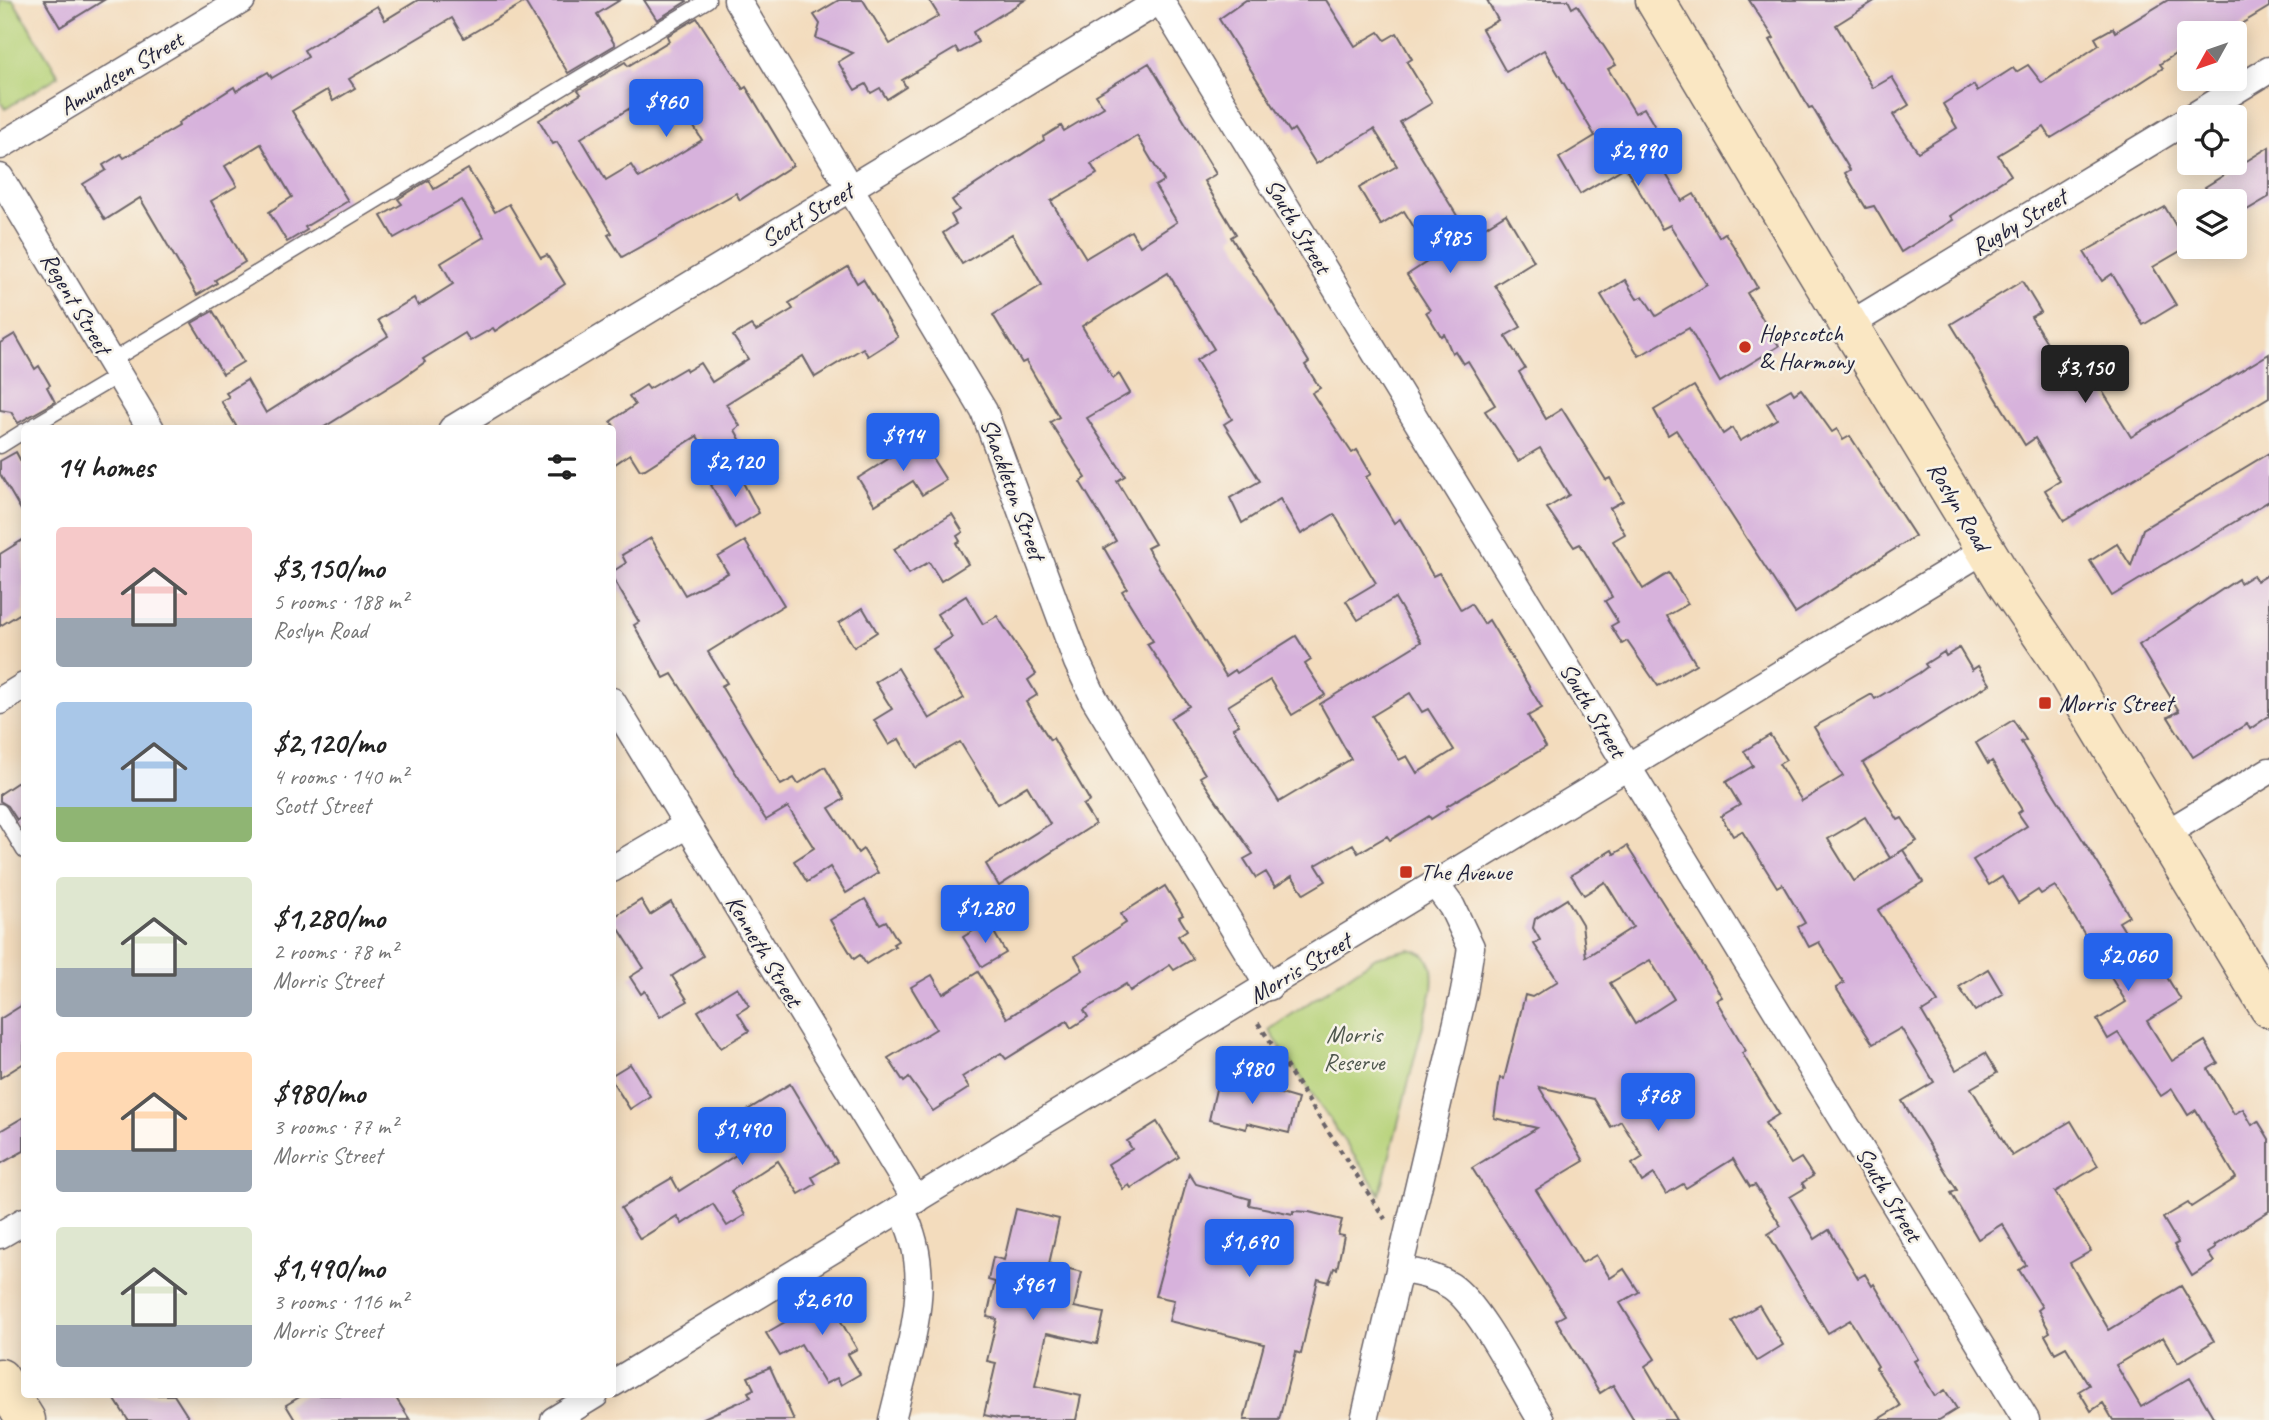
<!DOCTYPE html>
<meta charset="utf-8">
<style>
:root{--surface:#fff;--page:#f2f2f2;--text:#222;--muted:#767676;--accent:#2563eb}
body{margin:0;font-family:Caveat,sans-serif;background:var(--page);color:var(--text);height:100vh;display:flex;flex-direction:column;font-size:26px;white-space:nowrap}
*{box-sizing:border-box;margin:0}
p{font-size:23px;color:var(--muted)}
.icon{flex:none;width:38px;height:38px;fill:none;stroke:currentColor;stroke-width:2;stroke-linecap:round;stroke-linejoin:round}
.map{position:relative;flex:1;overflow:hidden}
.drawer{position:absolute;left:21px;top:425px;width:595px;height:973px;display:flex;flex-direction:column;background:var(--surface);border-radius:7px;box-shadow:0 4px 18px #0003}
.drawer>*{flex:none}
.needle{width:46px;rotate:230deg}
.tools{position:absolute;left:2177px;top:21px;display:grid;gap:14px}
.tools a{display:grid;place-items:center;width:70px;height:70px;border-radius:7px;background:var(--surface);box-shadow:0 4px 18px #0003;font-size:35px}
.price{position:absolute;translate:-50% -60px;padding:0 16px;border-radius:7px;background:var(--accent);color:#fff;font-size:23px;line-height:46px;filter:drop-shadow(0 2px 4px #0008)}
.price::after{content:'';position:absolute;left:50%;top:42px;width:21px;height:16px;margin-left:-10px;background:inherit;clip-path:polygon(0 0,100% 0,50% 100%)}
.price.on{background:#222;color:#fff}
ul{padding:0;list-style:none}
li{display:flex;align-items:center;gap:21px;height:175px;padding:0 35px}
li span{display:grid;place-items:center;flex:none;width:196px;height:140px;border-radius:7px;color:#555}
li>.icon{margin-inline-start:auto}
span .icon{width:84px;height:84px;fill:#fffc;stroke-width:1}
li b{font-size:30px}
h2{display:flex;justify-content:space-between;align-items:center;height:84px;padding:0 35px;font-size:30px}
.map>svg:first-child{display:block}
.green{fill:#b6d278;stroke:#6c7a5a;stroke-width:2}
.building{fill:#d7b2dc;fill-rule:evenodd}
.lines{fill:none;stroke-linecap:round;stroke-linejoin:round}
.lane-casing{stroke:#6b6368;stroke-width:17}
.street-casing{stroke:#6b6368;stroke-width:29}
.secondary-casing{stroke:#6b6368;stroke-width:41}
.path{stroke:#6b6368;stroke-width:4.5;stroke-dasharray:5 5;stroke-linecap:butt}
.lane{stroke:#fff;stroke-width:14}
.street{stroke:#fff;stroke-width:26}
.secondary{stroke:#fae7c3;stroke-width:38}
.poi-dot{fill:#c8321e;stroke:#f7f3e8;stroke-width:2.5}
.labels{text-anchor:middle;stroke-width:5;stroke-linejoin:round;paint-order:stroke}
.street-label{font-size:24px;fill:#22223b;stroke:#f7f3e8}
.poi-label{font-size:24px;fill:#22223b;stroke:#f7f3e8;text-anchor:start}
.park-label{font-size:24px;fill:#4e574d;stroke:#f7f3e8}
</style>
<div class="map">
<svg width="2269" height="1420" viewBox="0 0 2269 1420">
<rect width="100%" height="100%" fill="#f7f3e8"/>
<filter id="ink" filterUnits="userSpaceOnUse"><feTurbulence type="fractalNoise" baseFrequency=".0143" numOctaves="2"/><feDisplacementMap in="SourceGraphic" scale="14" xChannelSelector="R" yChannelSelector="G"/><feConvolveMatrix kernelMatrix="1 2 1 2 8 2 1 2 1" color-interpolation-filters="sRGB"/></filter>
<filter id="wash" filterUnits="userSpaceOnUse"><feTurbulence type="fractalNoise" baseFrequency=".00686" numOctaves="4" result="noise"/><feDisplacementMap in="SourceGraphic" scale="28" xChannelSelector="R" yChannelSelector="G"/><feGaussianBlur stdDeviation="1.57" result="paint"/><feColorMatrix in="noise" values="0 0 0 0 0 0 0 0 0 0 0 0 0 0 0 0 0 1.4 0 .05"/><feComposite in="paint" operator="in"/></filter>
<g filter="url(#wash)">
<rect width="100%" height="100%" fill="#f3dcbd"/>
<g class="green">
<polygon points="0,0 13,0 59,76 5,109 0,101"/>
<path d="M1410,949C1433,954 1434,969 1432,990L1380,1194L1269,1030L1376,957Z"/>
</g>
<g id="blocks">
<g class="building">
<polygon points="44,0 104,0 60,27"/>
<polygon points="418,0 620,0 597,14 615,45 568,73 525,2 464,38 452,18 349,79 355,88 333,101 327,90 292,111 348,201 305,227 307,230 287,242 269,212 292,197 261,144 225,166 237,186 211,201 245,262 215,280 217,283 197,295 140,198 105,220 83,184 106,170 103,165 121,154 124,158 179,126 178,123 234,87 236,91 268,72 272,78 308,57 304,50 377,6 385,20"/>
<polygon points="644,0 686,0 687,1 657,20"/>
<polygon points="839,0 863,0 890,44 939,16 929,0 1025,0 973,32 978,42 959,53 956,48 902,80 906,87 887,99 880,88 871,93 866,84 855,90 838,62 853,53 816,38 820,24 814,15"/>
<polygon points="1246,0 1326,0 1355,46 1379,32 1385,40 1397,33 1412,59 1407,62 1432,103 1400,122 1459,219 1463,217 1474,234 1506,214 1534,261 1495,285 1521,327 1505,336 1525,368 1519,372 1546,419 1562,409 1606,480 1610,478 1623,501 1610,508 1625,534 1613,541 1643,589 1669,573 1688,604 1667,616 1696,664 1658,686 1627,641 1622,644 1611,626 1618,622 1605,601 1612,597 1580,544 1574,547 1547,508 1569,495 1540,448 1518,461 1485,411 1495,405 1468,361 1463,364 1455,351 1452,353 1444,334 1441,336 1426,312 1430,310 1407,275 1433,258 1404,211 1381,225 1359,188 1397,166 1374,129 1316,164 1294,129 1290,132 1219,19"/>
<polygon points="1487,0 1568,0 1572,8 1577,5 1616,65 1608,69 1635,113 1644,108 1665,144 1653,152 1682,201 1694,194 1719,237 1725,233 1736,250 1757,287 1747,293 1779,346 1720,382 1689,328 1639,356 1601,295 1625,280 1637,299 1643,296 1656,316 1707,285 1670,225 1662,229 1625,167 1580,194 1559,158 1595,136 1544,50 1506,72 1482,29 1498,20"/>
<polygon points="1749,0 1876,0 1836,25 1873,88 1892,77 1909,105 1893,115 1918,152 1957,128 1943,104 1974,85 1977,91 2013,68 2016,72 2028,65 2042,83 2099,45 2095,38 2113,28 2115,32 2168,0 2269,0 2269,7 2226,33 2189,33 2189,45 2160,64 2163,68 2117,98 2051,138 2044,127 1998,155 2011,175 1950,216 1953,220 1901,252 1874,206 1866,208 1845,173 1850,170 1812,107 1809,108 1770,40 1774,38"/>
<path d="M697,18L743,89L746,87L793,165L740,200L736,193L622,257L608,235L612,233L557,142L553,144L539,120L581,94L578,90L625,62L628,66L669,41L667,36ZM668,85L702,140L639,178L631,165L606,180L581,138Z"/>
<path d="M1149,63L1216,174L1204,181L1236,234L1231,237L1309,362L1305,365L1320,388L1312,393L1352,453L1357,450L1371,474L1366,477L1394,523L1400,519L1433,576L1439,573L1461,610L1471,604L1484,624L1489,620L1542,708L1528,716L1546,747L1447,806L1448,808L1431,819L1429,816L1390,840L1387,836L1358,853L1353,844L1316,865L1326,881L1304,894L1292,876L1275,887L1266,872L1256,878L1244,859L1253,854L1200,777L1205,774L1170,718L1189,706L1147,644L1153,641L1122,591L1127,588L1104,548L1116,541L1080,482L1086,478L1050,422L1059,417L1026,361L1022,363L993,315L1042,285L1012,234L962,264L943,233L956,224L951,215L959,210L952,200L1044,140L1043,137L1061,126L1064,131L1104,107L1096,95ZM1137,136L1164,181L1155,186L1177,222L1140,246L1131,231L1086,258L1051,201L1097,174L1091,164ZM1168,273L1214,349L1196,360L1232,419L1224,424L1260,481L1230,498L1242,523L1280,499L1301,534L1334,514L1376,583L1346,601L1358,620L1395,598L1421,642L1320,704L1351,759L1279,802L1233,728L1239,725L1228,706L1270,680L1292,715L1325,695L1305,664L1311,660L1296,636L1237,673L1235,670L1226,676L1147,548L1155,544L1117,481L1125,476L1087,418L1130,393L1119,374L1113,379L1082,326ZM1410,693L1422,712L1428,709L1454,750L1417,773L1407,756L1399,760L1372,716Z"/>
<polygon points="2269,147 2269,197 2235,217 2235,201 2214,201 2205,187"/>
<polygon points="468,169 495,212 509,204 541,258 547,255 565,284 495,331 493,328 470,341 465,333 423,359 425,362 400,380 321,429 238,429 221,401 229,397 226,393 247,380 266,413 388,336 378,320 414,298 418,306 453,284 441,263 484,237 462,200 394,238 381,216 402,204 398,199 429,180 434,189"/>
<polygon points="2165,207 2177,228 2189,221 2189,246 2153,267 2176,305 2143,325 2112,274 2102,281 2084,252"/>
<polygon points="848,267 857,283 863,279 898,337 868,356 863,348 815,377 803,356 726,404 740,426 735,430 742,443 712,461 697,436 645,469 640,470 630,454 612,466 614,426 611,421 635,405 629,396 646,385 649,389 685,368 687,371 700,363 712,382 748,359 733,336 751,325 756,331 793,309 789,303"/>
<polygon points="2022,281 2041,312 2031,317 2075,387 2093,376 2131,437 2269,354 2269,397 2064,521 2045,490 2060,481 2035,438 2025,445 1951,324"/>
<polygon points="213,311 243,362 223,374 192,323"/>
<polygon points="15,334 35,369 39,366 50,385 47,387 55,402 18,423 11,412 0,410 0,343"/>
<polygon points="1694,386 1723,434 1732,428 1740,441 1777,419 1767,403 1791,389 1794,394 1801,389 1832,432 1837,429 1843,440 1850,436 1915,536 1795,613 1676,430 1668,435 1654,410"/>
<polygon points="920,439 946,480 922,495 913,481 875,505 858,478"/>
<polygon points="16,452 24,467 24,515 0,474 0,461"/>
<polygon points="2269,453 2269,501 2112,596 2090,561 2117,544 2131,566 2143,529"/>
<polygon points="737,471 759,513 735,528 711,485"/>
<polygon points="952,514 963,532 957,536 960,541 956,543 968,564 941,581 929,562 909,574 894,549"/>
<polygon points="651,538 685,595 728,573 718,557 745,541 784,605 708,652 727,683 721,686 781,785 794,778 798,784 825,767 844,799 829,808 858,853 863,849 878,873 846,893 830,867 807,882 794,861 814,848 788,807 766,820 672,674 664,678 634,625 639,622 612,577 612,572 626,563 622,555"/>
<polygon points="24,539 24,611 0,626 0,554"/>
<polygon points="2269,574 2269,716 2250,729 2247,724 2193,757 2168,717 2179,711 2139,645 2238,579 2240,583 2253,575 2257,581"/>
<polygon points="966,596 983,624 997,616 1036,674 1028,680 1037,695 1026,702 1050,740 1053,738 1090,801 1083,805 1095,824 999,886 986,864 1050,824 1027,786 998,804 960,742 916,768 899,739 889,745 874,720 892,709 875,682 898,668 929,719 964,698 933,649 952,637 937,614"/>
<polygon points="863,608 877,632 854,647 839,623"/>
<polygon points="1959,648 1972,670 1978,666 1990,684 1863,763 1898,820 1902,818 1917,841 1890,858 1865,817 1828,839 1854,881 1903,850 1923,882 1878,910 1938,1002 1922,1012 1956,1070 1985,1053 1997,1073 1971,1088 2012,1156 2071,1121 2098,1166 2055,1192 2091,1251 2070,1263 2109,1330 2181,1286 2214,1341 2178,1363 2163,1337 2116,1365 2141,1407 2190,1378 2215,1420 2113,1420 2103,1403 2091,1411 2079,1391 2089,1385 2066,1347 2055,1353 2045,1335 2050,1332 2038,1310 2042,1307 2019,1270 2026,1265 2002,1224 1978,1239 1951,1193 1957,1190 1902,1101 1934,1082 1901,1028 1873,1044 1836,988 1844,983 1819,942 1809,947 1798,927 1805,923 1782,884 1777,887 1742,831 1733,836 1721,816 1740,805 1726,782 1753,766 1744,751 1770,735 1786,760 1779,764 1802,801 1843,776 1814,727 1872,694 1875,699 1919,673 1927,667 1925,664 1944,652 1946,656"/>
<polygon points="2013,720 2026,740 2021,742 2119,897 2129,916 2119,922 2143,959 2152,953 2181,1000 2147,1021 2172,1061 2205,1041 2218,1063 2208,1069 2234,1114 2243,1109 2252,1125 2258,1121 2269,1139 2269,1211 2214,1246 2216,1248 2208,1253 2214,1262 2192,1276 2174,1245 2178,1243 2163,1218 2188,1203 2191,1207 2236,1178 2196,1110 2188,1115 2172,1089 2161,1096 2118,1033 2108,1039 2097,1020 2126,1002 2055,886 2041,894 2038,890 2018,903 2002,877 1989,885 1973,860 2027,826 2018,813 2022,810 1992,761 1988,764 1976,743"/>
<polygon points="24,778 24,815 17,820 8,806 0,801 0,794"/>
<path d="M1627,846L1722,997L1716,1000L1746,1051L1742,1053L1779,1114L1765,1123L1791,1164L1801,1158L1813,1176L1802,1183L1805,1188L1790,1197L1815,1239L1829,1230L1858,1278L1865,1274L1872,1286L1874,1284L1918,1359L1914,1361L1935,1396L1945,1390L1957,1409L1939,1420H1877L1900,1406L1876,1368L1878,1366L1850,1320L1828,1333L1768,1234L1781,1226L1755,1185L1750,1187L1733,1159L1686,1188L1683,1184L1666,1194L1654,1174L1642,1182L1632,1164L1643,1157L1621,1121L1611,1127L1594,1099L1539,1087L1584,1161L1536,1190L1582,1263L1596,1255L1610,1278L1624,1269L1639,1292L1620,1303L1655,1359L1645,1366L1677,1420H1634L1613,1385L1600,1393L1556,1320L1565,1315L1472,1168L1537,1128L1494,1118L1500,1078L1504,1079L1525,995L1532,997L1558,981L1534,944L1540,940L1533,928L1535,919L1567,899L1582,924L1586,957L1633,927L1605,882L1584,895L1571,875L1612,850L1614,854ZM1650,960L1674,999L1635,1024L1610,983Z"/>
<polygon points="1165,886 1183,915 1179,917 1187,930 1178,936 1193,959 1174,970 1170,965 1130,991 1126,984 1084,1010 1088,1017 1071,1028 1067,1021 1006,1059 1001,1053 962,1077 969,1088 933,1111 909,1078 904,1082 888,1058 936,1029 911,987 932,975 943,994 978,972 1007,1018 1083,970 1075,956 1126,923 1121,914"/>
<polygon points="865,899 880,924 886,921 898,941 893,944 895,946 866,964 860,955 854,959 830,920"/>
<polygon points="641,900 650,915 671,902 703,956 672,976 688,1001 660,1017 645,991 641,994 630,977 644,968 612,918"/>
<polygon points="988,922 1006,953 982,967 963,937"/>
<polygon points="1988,969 2003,994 1975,1011 1959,987"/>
<polygon points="737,987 749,1006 738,1013 749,1031 721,1048 698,1011"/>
<polygon points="24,1004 24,1063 0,1078 0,1019"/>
<polygon points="630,1064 650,1096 630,1109 612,1081 612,1075"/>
<polygon points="1219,1076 1298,1099 1289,1133 1247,1123 1246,1129 1209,1120"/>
<polygon points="790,1084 837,1162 812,1177 816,1184 799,1194 778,1161 731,1191 745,1215 727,1226 713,1204 682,1224 677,1216 640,1239 621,1208 672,1178 679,1191 758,1141 741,1114"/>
<polygon points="24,1117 24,1151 0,1164 0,1131"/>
<polygon points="1157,1122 1179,1157 1131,1188 1129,1185 1123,1189 1108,1164 1132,1149 1127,1141"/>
<polygon points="1189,1173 1196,1184 1250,1199 1249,1205 1293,1214 1293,1211 1309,1212 1342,1220 1338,1235 1344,1236 1337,1269 1334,1268 1329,1282 1318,1279 1301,1354 1296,1352 1279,1420 1244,1420 1264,1344 1169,1321 1174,1300 1155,1296"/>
<polygon points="1016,1209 1059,1219 1049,1264 1082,1272 1074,1307 1104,1313 1097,1344 1047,1333 1035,1386 1081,1396 1076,1420 1007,1420 984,1415 996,1363 987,1361 997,1319 987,1317 995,1282 988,1280 993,1257 1004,1260"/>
<polygon points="847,1286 859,1306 839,1318 857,1349 848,1354 860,1374 841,1385 837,1378 825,1384 801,1344 780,1356 766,1333"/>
<polygon points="1759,1305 1783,1345 1757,1361 1732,1321"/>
<polygon points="770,1367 794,1420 699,1420 751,1397 748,1392 754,1389 748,1377"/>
<polygon points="112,1395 174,1395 190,1420 128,1420"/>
<polygon points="303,1395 394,1395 410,1420 295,1420 286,1405"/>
</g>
</g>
</g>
<g filter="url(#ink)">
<use href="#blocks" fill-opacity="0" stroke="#6b6368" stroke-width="2"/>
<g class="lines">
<g class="lane-casing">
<g id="lane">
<polyline points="111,361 708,0"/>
<polyline points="28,429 119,375"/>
<polyline points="0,446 24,431"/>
<polyline points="0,811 24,851"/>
</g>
</g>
<g class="street-casing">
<g id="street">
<polyline points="737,0 984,411 1077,662 1094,698 1269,987"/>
<polyline points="1160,0 2026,1420"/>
<polyline points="2192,117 2269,70"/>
<polyline points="0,146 242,0"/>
<polyline points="0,177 151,429"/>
<polyline points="1849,325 2189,119"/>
<polyline points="452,429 1161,0"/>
<polyline points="0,701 24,686"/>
<polyline points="612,701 916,1200"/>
<polyline points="2165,834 2269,771"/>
<polyline points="612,869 687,825"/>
<polyline points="0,1235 24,1221"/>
<path d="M1401,1270C1420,1273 1435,1276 1451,1286C1481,1306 1520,1387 1541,1420"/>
<polyline points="612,1384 1986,549"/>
<polyline points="554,1420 595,1395"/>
<path d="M892,1420C908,1350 938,1277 901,1209"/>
<polyline points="1364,1420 1464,992 1471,947 1452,907 1436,885"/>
</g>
</g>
<g class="secondary-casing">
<g id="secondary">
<polyline points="1655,0 1813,266 2006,583 2060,662 2269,1008"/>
<polyline points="0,1378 26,1420"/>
</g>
</g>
<polyline class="path" points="1258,1023 1385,1219"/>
<use href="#lane" class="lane"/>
<use href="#street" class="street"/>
<use href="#secondary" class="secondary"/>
</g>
</g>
<g class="poi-dot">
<circle cx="1745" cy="347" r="7"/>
<rect x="2038" y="696" width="14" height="14" rx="3.5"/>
<rect x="1399" y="865" width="14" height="14" rx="3.5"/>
</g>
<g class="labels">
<g class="street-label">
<text transform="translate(121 73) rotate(-31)" y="8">Amundsen Street</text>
<text transform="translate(807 215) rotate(-31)" y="8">Scott Street</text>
<text transform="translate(2019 222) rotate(-31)" y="8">Rugby Street</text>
<text transform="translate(1298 226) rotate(59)" y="8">South Street</text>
<text transform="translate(76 303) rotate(59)" y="8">Regent Street</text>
<text transform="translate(1013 489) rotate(70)" y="8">Shackleton Street</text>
<text transform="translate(1959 506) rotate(59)" y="8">Roslyn Road</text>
<text transform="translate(1593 710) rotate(59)" y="8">South Street</text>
<text transform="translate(764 951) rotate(59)" y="8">Kenneth Street</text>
<text transform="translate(1300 968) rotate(-31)" y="8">Morris Street</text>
<text transform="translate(1889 1194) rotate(59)" y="8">South Street</text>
</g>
<g class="poi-label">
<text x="1759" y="341">Hopscotch<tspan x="1759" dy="28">&amp; Harmony</tspan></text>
<text x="2059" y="711">Morris Street</text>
<text x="1420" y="880">The Avenue</text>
</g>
<g class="park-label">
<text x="1354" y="1042">Morris<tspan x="1354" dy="28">Reserve</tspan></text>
</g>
</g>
</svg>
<div class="tools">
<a><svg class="needle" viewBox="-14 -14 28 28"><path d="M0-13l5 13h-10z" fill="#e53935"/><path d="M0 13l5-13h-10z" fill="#767676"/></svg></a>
<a><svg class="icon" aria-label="locate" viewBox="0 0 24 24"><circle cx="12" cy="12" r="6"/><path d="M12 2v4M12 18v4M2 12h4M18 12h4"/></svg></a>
<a><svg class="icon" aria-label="layers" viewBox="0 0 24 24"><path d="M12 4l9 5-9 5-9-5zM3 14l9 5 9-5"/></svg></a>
</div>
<b class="price" style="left:666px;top:139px">$960</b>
<b class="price" style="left:1638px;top:188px">$2,990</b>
<b class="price" style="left:1450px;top:275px">$985</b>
<b class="price on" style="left:2085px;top:405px">$3,150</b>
<b class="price" style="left:903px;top:473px">$914</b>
<b class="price" style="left:735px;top:499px">$2,120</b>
<b class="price" style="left:985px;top:945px">$1,280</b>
<b class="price" style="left:2128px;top:993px">$2,060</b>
<b class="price" style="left:1252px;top:1106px">$980</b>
<b class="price" style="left:1658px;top:1133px">$768</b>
<b class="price" style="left:742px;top:1167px">$1,490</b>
<b class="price" style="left:1249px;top:1279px">$1,690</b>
<b class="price" style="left:1033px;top:1322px">$961</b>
<b class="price" style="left:822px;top:1337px">$2,610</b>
<section class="drawer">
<h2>14 homes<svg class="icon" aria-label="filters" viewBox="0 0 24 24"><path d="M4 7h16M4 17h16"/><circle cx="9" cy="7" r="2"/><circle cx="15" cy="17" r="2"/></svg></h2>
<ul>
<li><span style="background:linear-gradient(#f6c9c9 65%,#9aa5b1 0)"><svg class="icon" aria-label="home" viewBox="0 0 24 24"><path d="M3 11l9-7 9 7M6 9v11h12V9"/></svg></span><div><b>$3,150/mo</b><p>5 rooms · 188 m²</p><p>Roslyn Road</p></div></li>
<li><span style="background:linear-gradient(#a9c7e8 75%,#8fb573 0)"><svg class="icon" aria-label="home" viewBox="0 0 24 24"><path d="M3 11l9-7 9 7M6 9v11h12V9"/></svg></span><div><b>$2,120/mo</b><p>4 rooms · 140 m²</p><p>Scott Street</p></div></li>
<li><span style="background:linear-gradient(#dfe7d0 65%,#9aa5b1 0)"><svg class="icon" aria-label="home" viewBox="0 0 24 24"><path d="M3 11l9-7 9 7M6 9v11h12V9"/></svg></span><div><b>$1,280/mo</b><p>2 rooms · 78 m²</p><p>Morris Street</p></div></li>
<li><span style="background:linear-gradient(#ffd9b3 70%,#9aa5b1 0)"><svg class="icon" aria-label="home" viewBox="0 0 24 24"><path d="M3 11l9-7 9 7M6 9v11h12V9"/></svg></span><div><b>$980/mo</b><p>3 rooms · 77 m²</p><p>Morris Street</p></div></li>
<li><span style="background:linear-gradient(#dfe7d0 70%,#9aa5b1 0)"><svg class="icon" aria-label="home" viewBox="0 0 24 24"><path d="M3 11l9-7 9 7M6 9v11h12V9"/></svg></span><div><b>$1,490/mo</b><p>3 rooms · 116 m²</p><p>Morris Street</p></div></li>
</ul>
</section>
</div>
